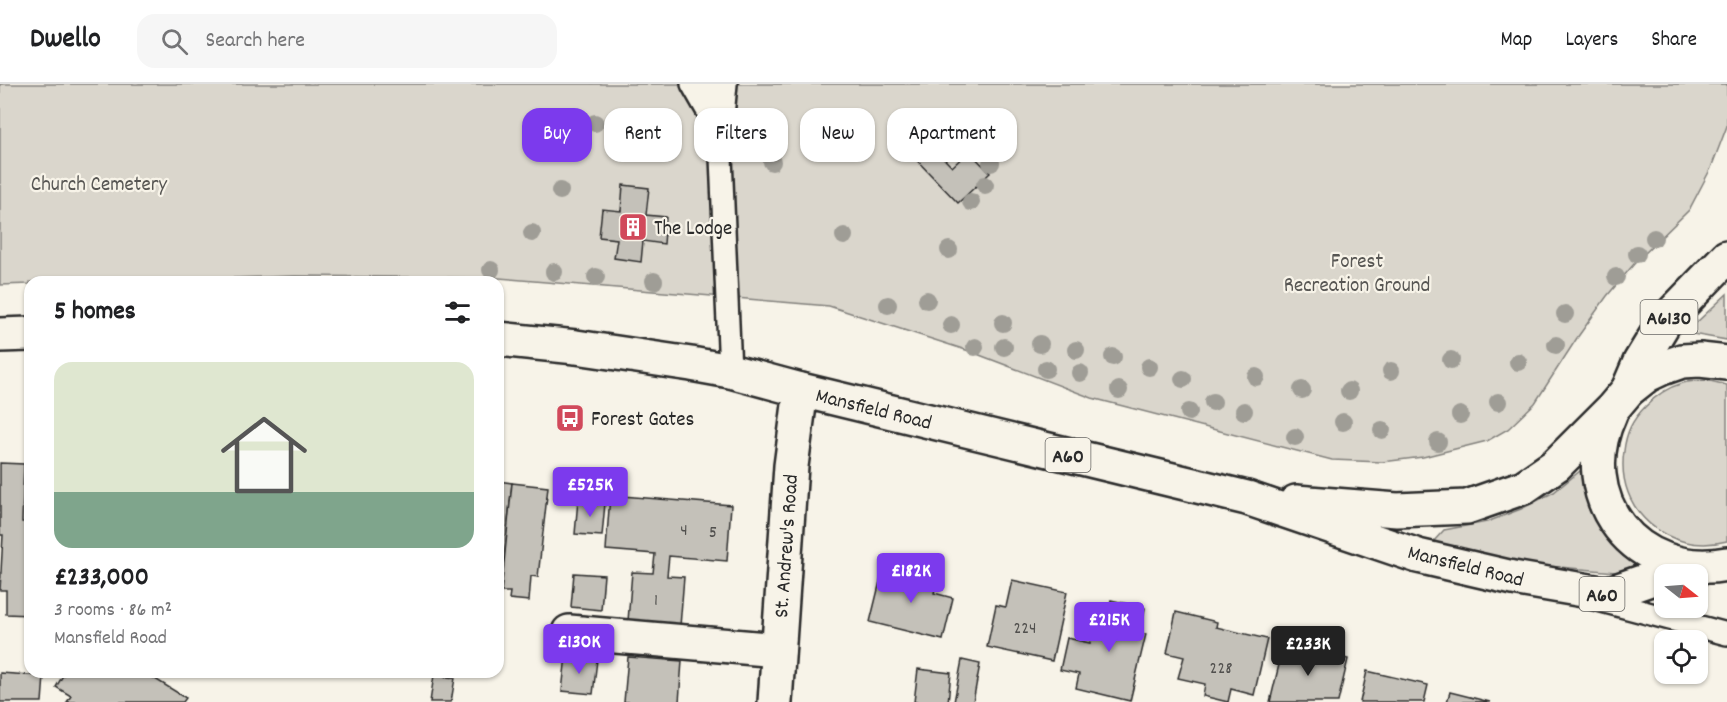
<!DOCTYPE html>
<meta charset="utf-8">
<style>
:root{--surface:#fff;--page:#f6f6f6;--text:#202124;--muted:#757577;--line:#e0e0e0;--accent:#7c3aed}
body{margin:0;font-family:Dekko,sans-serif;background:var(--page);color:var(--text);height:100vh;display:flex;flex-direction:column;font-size:22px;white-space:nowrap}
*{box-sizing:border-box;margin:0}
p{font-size:20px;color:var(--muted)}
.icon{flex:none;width:33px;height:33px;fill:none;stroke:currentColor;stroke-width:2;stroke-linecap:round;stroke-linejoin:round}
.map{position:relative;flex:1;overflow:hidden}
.details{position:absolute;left:24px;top:192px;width:480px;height:402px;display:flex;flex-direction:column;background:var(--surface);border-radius:18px;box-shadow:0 2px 4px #0004}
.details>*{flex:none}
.hud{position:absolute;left:522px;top:24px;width:570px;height:54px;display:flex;gap:12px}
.needle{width:39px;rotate:107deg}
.controls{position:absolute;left:1654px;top:480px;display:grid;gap:12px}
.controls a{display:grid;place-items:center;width:54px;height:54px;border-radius:12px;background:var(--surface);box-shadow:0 2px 4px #0004;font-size:30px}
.price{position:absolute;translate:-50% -51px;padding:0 14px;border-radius:6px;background:var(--accent);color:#fff;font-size:20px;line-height:39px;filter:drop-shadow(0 2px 3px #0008)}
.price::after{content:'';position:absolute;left:50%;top:36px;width:18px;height:14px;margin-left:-9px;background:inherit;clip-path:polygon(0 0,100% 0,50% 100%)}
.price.selected{background:#222;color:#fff}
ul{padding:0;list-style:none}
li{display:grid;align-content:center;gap:12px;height:318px;padding:0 30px}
li span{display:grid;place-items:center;height:186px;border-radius:18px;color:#555}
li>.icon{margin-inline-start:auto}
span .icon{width:108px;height:108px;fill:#fffc;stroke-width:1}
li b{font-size:26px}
h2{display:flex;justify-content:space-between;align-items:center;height:72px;padding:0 30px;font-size:26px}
.pill{padding:0 21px;border-radius:18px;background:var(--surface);box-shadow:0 2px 4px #0004;font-size:21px;line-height:54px}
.pill.selected{background:var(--accent);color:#fff}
header{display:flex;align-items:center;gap:36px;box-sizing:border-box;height:84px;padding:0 30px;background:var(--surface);border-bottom:2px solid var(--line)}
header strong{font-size:28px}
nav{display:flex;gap:33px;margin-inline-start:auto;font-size:21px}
.search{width:420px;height:54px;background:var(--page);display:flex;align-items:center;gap:15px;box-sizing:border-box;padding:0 21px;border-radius:18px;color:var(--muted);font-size:22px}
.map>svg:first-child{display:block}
.green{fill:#dad6cc;stroke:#82807c;stroke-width:1.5}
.building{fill:#c4c1b9;stroke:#2b2b2b;stroke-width:1.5}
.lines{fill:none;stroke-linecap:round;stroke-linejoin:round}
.lane-casing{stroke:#2b2b2b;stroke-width:26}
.street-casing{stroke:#2b2b2b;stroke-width:38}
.primary-casing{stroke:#2b2b2b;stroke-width:38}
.highway-casing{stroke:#2b2b2b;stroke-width:38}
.lane{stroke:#f7f3e8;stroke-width:21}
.street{stroke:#f7f3e8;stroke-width:33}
.primary{stroke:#f7f3e8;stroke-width:33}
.highway{stroke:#f7f3e8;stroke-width:33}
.tree{fill:#9f9d96}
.labels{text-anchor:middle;stroke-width:4.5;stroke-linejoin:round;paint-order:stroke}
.number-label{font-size:18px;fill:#51504e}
.shield{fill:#f7f3e8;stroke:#686764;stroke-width:1.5}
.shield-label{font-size:20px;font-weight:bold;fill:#2b2b2b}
.park-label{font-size:21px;fill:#575653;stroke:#f7f3e8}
.poi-label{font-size:21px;fill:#2b2b2b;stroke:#f7f3e8;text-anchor:start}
.street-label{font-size:21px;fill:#2b2b2b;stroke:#f7f3e8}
</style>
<header>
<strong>Dwello</strong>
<div class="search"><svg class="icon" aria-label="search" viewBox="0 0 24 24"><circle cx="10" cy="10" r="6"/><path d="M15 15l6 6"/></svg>Search here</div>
<nav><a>Map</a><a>Layers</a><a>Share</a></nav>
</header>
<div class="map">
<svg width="1727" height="618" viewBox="0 0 1727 618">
<rect width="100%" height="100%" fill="#f7f3e8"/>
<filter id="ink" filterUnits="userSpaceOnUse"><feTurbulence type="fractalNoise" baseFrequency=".0167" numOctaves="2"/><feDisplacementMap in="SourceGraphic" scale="12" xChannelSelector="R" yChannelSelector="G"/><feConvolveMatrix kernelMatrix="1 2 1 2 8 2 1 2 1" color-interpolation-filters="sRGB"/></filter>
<g filter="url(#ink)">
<g class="green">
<polygon points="0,0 1727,0 1727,42 1711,84 1689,126 1634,180 1607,212 1577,254 1535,319 1508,345 1487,357 1423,373 1382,378 1332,376 1092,314 969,267 829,222 499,194 295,192 98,198 30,198 30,200 0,201"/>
<polygon points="1727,210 1727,256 1692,250 1695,240"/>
<path d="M1706,296L1727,301V457C1668,472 1615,427 1624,367C1626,349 1632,336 1645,323C1655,312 1669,303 1683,299C1691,297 1699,297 1706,296Z"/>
<polygon points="1580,387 1587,389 1637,475 1638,484 1634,488 1616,488 1536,481 1432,459 1444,446 1487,438 1521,425 1554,408"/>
</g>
<g class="building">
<polygon points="920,50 952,83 969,67 990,89 958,119 905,64"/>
<polygon points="623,101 649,104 646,131 666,133 664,160 643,157 641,178 614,174 617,155 599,153 602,125 621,127"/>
<polygon points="0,379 24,380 22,438 30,438 30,531 6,530 6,506 0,506 3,451 0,451"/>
<polygon points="498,397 512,399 498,534"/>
<polygon points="512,399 548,403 538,493 531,492 529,517 509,515 510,508 501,508"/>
<polygon points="610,411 731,421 727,477 669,472 667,492 684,493 680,542 628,537 632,488 653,489 655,470 606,466"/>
<polygon points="578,416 605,419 602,452 575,450"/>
<polygon points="884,481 938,495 934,509 953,514 943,556 870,538"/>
<polygon points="574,489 604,491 601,526 571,523"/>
<polygon points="1012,496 1067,508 1052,577 987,563 996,521 1006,523"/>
<polygon points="1111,516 1145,524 1140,549 1146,550 1130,617 1076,604 1079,590 1060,586 1067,554 1090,559 1094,540 1105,542"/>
<polygon points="1176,528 1217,538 1216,543 1267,555 1254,611 1231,605 1228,618 1203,612 1205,600 1178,594 1184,573 1167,569"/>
<polygon points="1284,560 1348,575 1338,618 1270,618"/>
<polygon points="566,572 597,576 593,610 562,607"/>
<polygon points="628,573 682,577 679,618 624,618"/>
<polygon points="962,576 980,580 973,618 954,618"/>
<polygon points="918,585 951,589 948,618 914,618"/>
<polygon points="1367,587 1428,601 1424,618 1360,618"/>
<polygon points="65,588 144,588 186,614 183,618 67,618 71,612 56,603"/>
<polygon points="0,589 44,592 42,618 0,618"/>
<polygon points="434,591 455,594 451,618 430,618"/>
<polygon points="1450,608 1490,618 1447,618"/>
</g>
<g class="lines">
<g class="lane-casing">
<g id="lane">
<polyline points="692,0 716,42 721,73 730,287"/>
<polyline points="1594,515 1727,550"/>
</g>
</g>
<g class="street-casing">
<g id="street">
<polyline points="716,42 720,0"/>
<polyline points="569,548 778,566"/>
<polyline points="775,618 791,382 801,306"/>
</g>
</g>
<g class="primary-casing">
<polyline id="primary" points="1628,306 1640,278 1665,237 1727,173"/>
</g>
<g class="highway-casing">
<g id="highway">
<polyline points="0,251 30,250"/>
<polyline points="498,255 576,263 691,280 730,287 801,306 1247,414 1418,472 1513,494 1607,510 1688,482"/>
<path d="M1610,330C1571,414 1636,497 1727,480"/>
<polyline points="1296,418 1397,426 1467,423 1524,403 1556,381 1612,325 1628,306 1647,291 1662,284 1682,277 1700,276 1727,279"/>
</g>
</g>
<use href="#lane" class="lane"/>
<use href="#street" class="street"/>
<use href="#primary" class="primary"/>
<use href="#highway" class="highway"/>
</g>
<g class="tree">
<circle cx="595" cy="39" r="9"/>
<circle cx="979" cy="64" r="9"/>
<circle cx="772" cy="78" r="9"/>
<circle cx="991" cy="79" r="9"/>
<circle cx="985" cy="101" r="9"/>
<circle cx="560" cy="107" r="9"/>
<circle cx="971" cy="118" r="9"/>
<circle cx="532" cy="149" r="9"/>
<circle cx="844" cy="152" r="9"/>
<circle cx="1654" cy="154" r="9"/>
<circle cx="949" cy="166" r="9"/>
<circle cx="1637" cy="170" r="9"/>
<circle cx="491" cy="186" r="9"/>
<circle cx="554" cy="188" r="9"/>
<circle cx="596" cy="193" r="9"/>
<circle cx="1616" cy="193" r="9"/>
<circle cx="654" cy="197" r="9"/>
<circle cx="927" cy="216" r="9"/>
<circle cx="888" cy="221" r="9"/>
<circle cx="1565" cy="230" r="9"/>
<circle cx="1003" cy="239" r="9"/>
<circle cx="951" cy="241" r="9"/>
<circle cx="1040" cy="260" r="9"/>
<circle cx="1556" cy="261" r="9"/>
<circle cx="975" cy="263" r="9"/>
<circle cx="1004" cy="263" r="9"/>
<circle cx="1076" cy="266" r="9"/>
<circle cx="1113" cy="273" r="9"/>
<circle cx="1451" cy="276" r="9"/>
<circle cx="1518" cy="278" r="9"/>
<circle cx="1149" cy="283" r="9"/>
<circle cx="1046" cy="285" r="9"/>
<circle cx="1391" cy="287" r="9"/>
<circle cx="1080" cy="289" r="9"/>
<circle cx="1256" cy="293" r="9"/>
<circle cx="1183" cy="295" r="9"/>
<circle cx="1119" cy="306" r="9"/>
<circle cx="1302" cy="306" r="9"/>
<circle cx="1349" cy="307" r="9"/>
<circle cx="1213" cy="318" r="9"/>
<circle cx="1498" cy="318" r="9"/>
<circle cx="1244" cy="327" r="9"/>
<circle cx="1189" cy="328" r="9"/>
<circle cx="1460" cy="331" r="9"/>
<circle cx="1343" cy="338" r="9"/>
<circle cx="1382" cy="346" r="9"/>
<circle cx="1295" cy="353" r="9"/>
<circle cx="1438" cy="358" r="9"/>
</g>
</g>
<defs>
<g id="building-square" transform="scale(1.5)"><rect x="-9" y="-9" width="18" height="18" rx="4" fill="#d1495b" stroke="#f7f3e8"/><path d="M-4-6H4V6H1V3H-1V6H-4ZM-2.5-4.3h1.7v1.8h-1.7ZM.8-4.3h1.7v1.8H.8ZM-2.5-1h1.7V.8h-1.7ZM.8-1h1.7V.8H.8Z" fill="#fff"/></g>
<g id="bus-square" transform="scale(1.5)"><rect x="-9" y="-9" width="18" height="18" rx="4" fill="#d1495b" stroke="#f7f3e8"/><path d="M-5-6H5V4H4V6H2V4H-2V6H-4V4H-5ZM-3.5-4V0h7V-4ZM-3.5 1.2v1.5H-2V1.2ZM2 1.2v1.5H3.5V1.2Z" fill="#fff"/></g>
</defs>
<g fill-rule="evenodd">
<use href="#building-square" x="633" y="143"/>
<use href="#bus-square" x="570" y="334"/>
</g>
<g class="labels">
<g class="number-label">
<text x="684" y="451">4</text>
<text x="713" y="453">5</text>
<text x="656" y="521">1</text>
<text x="1025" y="549">224</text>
<text x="1221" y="589">228</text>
</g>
<g class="shield">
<rect x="1640.5" y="216" width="57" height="34" rx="4.5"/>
<rect x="1045.5" y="354" width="45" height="34" rx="4.5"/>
<rect x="1579.5" y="493" width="45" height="34" rx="4.5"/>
</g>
<g class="shield-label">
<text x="1669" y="240">A6130</text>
<text x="1068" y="378">A60</text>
<text x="1602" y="517">A60</text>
</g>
<g class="park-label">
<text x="99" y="106">Church Cemetery</text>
<text x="1357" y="183">Forest<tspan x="1357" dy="24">Recreation Ground</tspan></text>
</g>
<g class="poi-label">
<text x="654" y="150">The Lodge</text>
<text x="591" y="341">Forest Gates</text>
</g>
<g class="street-label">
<text transform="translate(874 324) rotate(14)" y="7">Mansfield Road</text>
<text transform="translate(785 462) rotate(-86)" y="7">St. Andrew's Road</text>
<text transform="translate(1466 481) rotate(14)" y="7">Mansfield Road</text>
</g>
</g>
</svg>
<div class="controls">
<a><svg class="needle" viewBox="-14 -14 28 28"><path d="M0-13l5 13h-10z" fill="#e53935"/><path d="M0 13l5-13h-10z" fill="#757577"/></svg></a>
<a><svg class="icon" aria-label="locate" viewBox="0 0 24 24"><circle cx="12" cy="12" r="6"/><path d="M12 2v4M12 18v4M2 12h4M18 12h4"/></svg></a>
</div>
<b class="price" style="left:590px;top:434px">£525K</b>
<b class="price" style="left:911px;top:520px">£182K</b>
<b class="price" style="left:1109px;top:569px">£215K</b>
<b class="price" style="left:579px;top:591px">£130K</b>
<b class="price selected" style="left:1308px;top:593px">£233K</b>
<div class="hud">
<a class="pill selected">Buy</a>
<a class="pill">Rent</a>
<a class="pill">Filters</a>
<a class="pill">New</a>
<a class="pill">Apartment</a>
</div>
<section class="details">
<h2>5 homes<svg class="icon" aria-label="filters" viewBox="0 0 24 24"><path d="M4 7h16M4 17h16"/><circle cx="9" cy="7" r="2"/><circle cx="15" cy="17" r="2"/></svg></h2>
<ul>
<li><span style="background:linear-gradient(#dfe7d0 70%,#7fa58c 0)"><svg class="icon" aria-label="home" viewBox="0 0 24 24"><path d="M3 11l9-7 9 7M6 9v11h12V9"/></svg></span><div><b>£233,000</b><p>3 rooms · 86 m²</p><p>Mansfield Road</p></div></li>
</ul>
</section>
</div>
